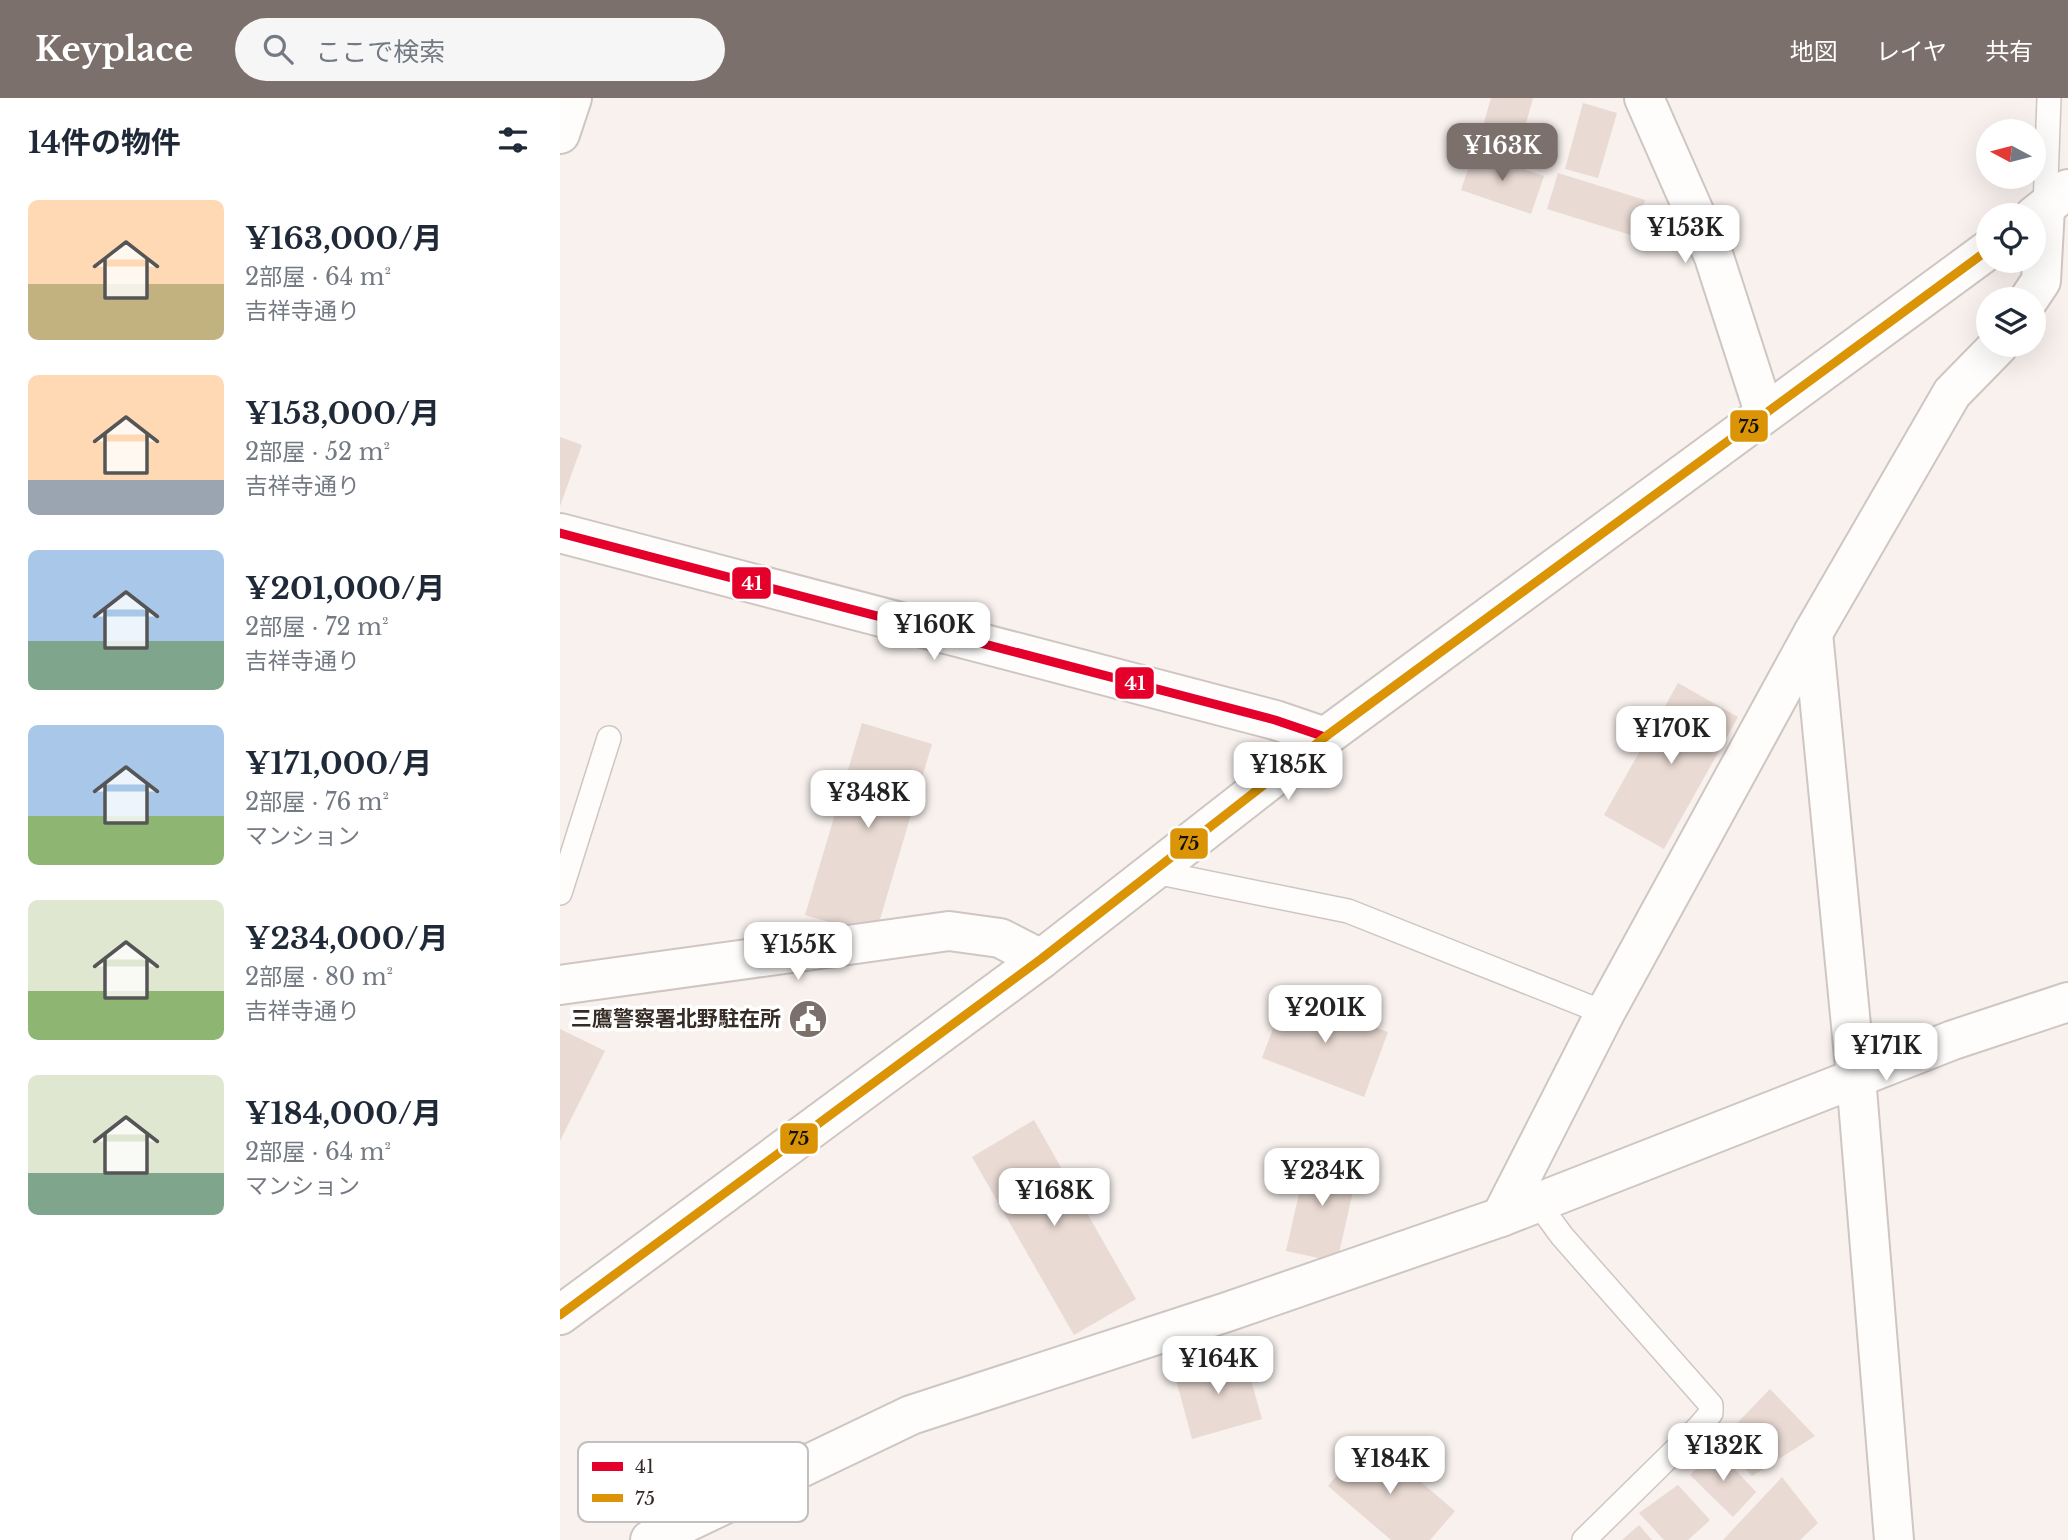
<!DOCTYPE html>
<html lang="ja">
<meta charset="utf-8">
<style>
:root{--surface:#fff;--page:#f6f6f7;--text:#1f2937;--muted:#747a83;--accent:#7b706b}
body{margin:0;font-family:"Libre Baskerville","Noto Sans JP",serif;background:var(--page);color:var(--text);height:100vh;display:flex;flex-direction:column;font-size:26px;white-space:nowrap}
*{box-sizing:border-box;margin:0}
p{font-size:23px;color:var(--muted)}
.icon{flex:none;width:38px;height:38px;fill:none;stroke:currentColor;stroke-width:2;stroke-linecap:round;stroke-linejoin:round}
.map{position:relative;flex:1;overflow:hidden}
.side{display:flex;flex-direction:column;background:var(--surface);width:560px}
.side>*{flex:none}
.needle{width:46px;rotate:277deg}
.controls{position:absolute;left:1416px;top:21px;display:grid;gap:14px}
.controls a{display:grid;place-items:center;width:70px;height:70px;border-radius:50%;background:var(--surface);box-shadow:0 7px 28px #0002;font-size:35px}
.price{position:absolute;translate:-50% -60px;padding:0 16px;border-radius:14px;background:#fff;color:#222;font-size:23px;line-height:46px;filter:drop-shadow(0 2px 4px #0008)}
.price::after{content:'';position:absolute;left:50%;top:42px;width:21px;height:16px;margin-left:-10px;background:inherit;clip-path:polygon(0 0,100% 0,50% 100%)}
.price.selected{background:var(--accent);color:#fff}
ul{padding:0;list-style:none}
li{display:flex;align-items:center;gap:21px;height:175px;padding:0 28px}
li span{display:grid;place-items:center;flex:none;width:196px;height:140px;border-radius:10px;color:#555}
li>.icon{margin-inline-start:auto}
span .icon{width:84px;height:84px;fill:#fffc;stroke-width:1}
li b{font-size:30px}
h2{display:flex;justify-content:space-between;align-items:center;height:84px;padding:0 28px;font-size:30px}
header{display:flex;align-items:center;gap:42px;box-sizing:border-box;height:98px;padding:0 35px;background:var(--accent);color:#fff}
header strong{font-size:33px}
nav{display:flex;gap:38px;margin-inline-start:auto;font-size:24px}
.search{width:490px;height:63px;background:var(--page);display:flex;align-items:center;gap:18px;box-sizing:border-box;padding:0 24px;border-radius:38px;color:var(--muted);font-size:26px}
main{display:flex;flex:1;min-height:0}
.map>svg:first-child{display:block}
.building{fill:#e9dad3}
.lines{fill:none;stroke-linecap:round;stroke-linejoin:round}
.service-casing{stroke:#cfc6c2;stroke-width:26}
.minor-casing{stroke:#cfc6c2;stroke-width:42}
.secondary-casing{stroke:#cfc6c2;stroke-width:42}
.service{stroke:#fefdfc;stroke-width:23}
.minor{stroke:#fefdfc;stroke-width:38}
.secondary{stroke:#fefdfc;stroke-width:38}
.bus-1-casing{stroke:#fff;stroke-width:14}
.bus-2-casing{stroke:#fff;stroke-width:14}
.bus-1{stroke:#e4002b;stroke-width:9}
.bus-2{stroke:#da9406;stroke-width:9}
.labels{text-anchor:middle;stroke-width:7;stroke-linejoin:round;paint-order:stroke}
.poi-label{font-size:21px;font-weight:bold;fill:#372b25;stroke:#fff;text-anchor:end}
.key{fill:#fff;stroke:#c3bfbe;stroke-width:2}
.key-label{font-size:19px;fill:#372b25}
.line-badge{stroke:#fff;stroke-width:2.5}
.badge-label{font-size:19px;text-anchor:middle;font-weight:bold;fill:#fff}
.pale-badge-label{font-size:19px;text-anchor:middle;font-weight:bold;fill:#111}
</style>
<header>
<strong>Keyplace</strong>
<div class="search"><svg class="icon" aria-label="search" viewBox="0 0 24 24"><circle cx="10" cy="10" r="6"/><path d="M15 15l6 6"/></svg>ここで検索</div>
<nav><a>地図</a><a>レイヤ</a><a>共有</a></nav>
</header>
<main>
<section class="side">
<h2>14件の物件<svg class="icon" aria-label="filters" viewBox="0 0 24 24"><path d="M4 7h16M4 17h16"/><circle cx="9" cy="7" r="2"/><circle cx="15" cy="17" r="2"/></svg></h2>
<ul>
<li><span style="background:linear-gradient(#ffd9b3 60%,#c2b280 0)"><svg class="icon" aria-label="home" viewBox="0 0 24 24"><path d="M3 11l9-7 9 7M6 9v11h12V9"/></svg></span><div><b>¥163,000/月</b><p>2部屋 · 64 m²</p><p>吉祥寺通り</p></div></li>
<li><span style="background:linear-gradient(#ffd9b3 75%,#9aa5b1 0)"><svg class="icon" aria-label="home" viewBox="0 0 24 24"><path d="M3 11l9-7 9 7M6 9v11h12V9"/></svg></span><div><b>¥153,000/月</b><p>2部屋 · 52 m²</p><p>吉祥寺通り</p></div></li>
<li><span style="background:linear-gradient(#a9c7e8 65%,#7fa58c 0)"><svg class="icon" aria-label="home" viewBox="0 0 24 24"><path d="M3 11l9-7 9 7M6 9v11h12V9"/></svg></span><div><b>¥201,000/月</b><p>2部屋 · 72 m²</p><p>吉祥寺通り</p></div></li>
<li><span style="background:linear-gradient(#a9c7e8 65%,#8fb573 0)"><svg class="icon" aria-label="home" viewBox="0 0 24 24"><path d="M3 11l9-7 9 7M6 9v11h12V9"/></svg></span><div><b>¥171,000/月</b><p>2部屋 · 76 m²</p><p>マンション</p></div></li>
<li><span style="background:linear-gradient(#dfe7d0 65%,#8fb573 0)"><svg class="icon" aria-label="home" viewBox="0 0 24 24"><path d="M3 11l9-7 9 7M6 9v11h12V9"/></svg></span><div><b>¥234,000/月</b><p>2部屋 · 80 m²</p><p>吉祥寺通り</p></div></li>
<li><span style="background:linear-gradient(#dfe7d0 70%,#7fa58c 0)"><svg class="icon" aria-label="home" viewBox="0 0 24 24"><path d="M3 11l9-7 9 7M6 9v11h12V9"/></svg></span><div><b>¥184,000/月</b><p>2部屋 · 64 m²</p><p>マンション</p></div></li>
</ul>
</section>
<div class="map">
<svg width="1508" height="1442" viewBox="0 0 1508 1442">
<rect width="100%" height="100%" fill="#f8f1ee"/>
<g class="building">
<polygon points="931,0 973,0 958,54 919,42"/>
<polygon points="1023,5 1057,15 1038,80 1005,71"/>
<polygon points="914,54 984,78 971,116 901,92"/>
<polygon points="998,75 1085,102 1074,138 987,111"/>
<polygon points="0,339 22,347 0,408"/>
<polygon points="1118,585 1178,619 1104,751 1044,717"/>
<polygon points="302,625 372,646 315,838 245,817"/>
<polygon points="726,896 828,934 804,999 702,960"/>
<polygon points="0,931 45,953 0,1043"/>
<polygon points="474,1022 576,1201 514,1237 412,1059"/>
<polygon points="748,1056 799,1067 777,1164 726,1153"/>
<polygon points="683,1254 702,1321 632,1341 614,1274"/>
<polygon points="1210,1291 1255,1338 1192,1378 1160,1343"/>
<polygon points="809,1340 895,1413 870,1442 831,1442 768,1388"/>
<polygon points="1156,1351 1196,1394 1173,1419 1130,1377"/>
<polygon points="1222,1379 1258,1425 1240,1442 1163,1442"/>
<polygon points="1118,1387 1150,1422 1128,1442 1104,1442 1079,1415"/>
<polygon points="1079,1427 1092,1442 1062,1442"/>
</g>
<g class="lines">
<g class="service-casing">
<g id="service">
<polyline points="1485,110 1489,0"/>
<polyline points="590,773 788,813 1045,915"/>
<polyline points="0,795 49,640"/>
<polyline points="977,1104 1002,1138 1151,1307 1151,1315 1139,1329 1024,1442"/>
</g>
</g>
<g class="minor-casing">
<g id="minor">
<polyline points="1084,0 1154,159 1204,314"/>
<polyline points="0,36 12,0"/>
<polyline points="1469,201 1481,183 1485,110"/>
<polyline points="0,435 715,622 765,639"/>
<polyline points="1253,535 1296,979 1334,1442"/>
<polyline points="0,887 389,833 440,840 481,861"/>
<polyline points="941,1119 1045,915 1253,535 1392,295 1439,247"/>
<polyline points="90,1442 351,1317 667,1214 941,1119 1393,942 1508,904"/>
</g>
</g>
<g class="secondary-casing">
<g id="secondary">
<polyline points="1474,118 1508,91"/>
<polyline points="0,1217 481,861 765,639 1428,152"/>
</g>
</g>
<use href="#service" class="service"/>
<use href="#minor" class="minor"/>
<use href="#secondary" class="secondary"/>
<g class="bus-1-casing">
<polyline id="bus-1" points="0,435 715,622 765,639"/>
</g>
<g class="bus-2-casing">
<polyline id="bus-2" points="0,1217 481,861 765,639 1428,152"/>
</g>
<use href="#bus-1" class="bus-1"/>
<use href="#bus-2" class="bus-2"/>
</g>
<defs>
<g id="civic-disc" transform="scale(2.0125)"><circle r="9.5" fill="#7b706b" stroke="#fff"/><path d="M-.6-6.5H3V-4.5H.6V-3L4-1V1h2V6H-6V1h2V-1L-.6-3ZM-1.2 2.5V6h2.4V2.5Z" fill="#fff"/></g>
</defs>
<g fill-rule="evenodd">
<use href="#civic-disc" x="248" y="921"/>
</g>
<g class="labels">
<g class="poi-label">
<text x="221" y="928">三鷹警察署北野駐在所</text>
</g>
</g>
<rect x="18" y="1344" width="230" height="80" rx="10" class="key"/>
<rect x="32" y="1364" width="31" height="9" fill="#e4002b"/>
<rect x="32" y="1396" width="31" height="8" fill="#da9406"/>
<g class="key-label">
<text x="75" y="1375">41</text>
<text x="75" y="1407">75</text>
</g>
<g class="line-badge">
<rect x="1169" y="311" width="40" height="34" rx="7" fill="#da9406"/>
<rect x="171" y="468" width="41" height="34" rx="7" fill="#e4002b"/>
<rect x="554" y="568" width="41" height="34" rx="7" fill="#e4002b"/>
<rect x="609" y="729" width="40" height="33" rx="7" fill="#da9406"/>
<rect x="219" y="1024" width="40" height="33" rx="7" fill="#da9406"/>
</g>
<g class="badge-label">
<text x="192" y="492">41</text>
<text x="575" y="592">41</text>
</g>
<g class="pale-badge-label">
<text x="1189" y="335">75</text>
<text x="629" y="752">75</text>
<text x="239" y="1047">75</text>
</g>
</svg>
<div class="controls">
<a><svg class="needle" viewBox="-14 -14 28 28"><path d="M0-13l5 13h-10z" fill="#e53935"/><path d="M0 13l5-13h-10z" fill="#747a83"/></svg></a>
<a><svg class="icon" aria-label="locate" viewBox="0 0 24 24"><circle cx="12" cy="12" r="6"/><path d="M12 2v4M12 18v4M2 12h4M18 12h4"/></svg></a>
<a><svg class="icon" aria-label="layers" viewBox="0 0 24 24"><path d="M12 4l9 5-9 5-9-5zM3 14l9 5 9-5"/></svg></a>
</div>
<b class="price selected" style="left:942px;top:85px">¥163K</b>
<b class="price" style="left:1125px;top:167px">¥153K</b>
<b class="price" style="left:374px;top:564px">¥160K</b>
<b class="price" style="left:1111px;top:668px">¥170K</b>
<b class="price" style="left:728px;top:704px">¥185K</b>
<b class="price" style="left:308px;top:732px">¥348K</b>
<b class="price" style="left:238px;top:884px">¥155K</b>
<b class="price" style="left:765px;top:947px">¥201K</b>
<b class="price" style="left:1326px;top:985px">¥171K</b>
<b class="price" style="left:762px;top:1110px">¥234K</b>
<b class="price" style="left:494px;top:1130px">¥168K</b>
<b class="price" style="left:658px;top:1298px">¥164K</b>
<b class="price" style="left:1163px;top:1385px">¥132K</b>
<b class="price" style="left:830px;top:1398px">¥184K</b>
</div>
</main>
